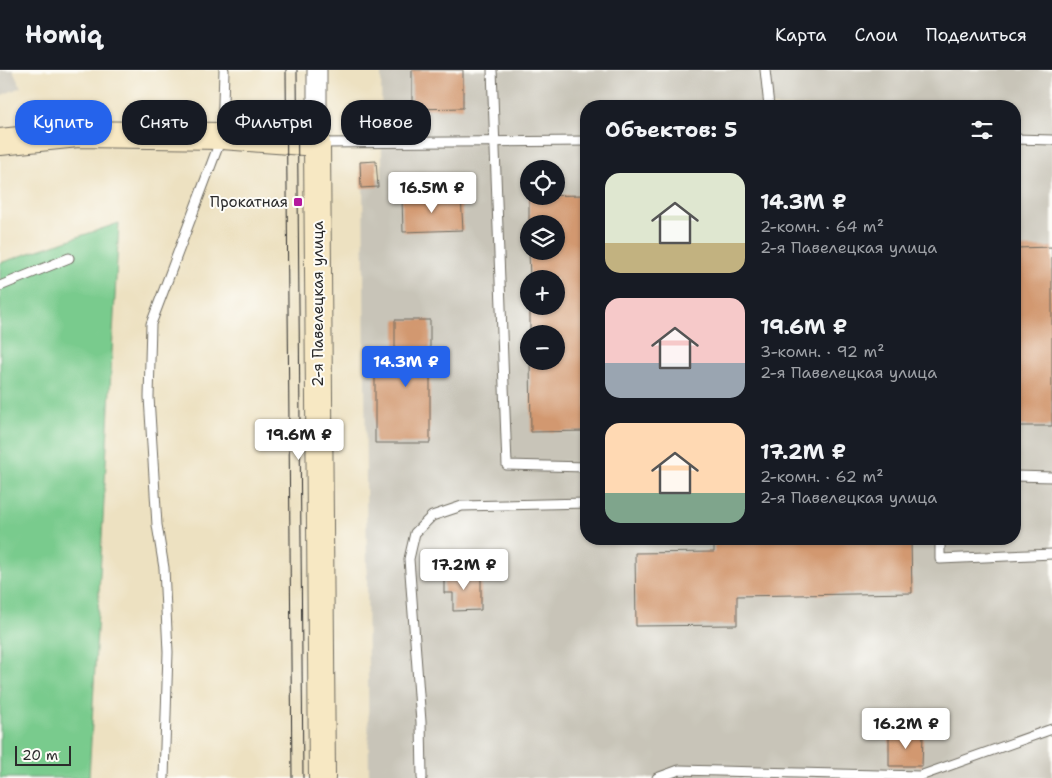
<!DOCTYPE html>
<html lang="ru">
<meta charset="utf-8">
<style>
:root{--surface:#171b24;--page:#242831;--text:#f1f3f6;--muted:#9ea1a6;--line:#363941;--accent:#2563eb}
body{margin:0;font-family:"Shantell Sans",sans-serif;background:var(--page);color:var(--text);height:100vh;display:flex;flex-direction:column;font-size:19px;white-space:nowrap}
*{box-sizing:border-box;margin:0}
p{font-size:16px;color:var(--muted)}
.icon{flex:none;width:28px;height:28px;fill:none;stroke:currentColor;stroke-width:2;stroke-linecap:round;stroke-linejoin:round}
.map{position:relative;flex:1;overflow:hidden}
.details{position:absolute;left:580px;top:30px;width:441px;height:445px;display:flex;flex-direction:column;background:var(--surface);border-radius:20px;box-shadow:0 1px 4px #0004}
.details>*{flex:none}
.guide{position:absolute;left:15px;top:30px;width:475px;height:45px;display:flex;gap:10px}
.tools{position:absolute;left:520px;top:90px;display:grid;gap:10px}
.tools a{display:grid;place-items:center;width:45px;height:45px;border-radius:50%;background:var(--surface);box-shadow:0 1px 4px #0004;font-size:25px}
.scale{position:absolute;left:15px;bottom:12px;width:56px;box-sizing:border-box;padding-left:5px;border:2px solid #2b2b2b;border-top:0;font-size:14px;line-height:18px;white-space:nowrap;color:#2b2b2b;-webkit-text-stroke:4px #fdfcf7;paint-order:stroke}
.price{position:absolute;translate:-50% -42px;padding:0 11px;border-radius:5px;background:#fff;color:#222;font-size:16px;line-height:32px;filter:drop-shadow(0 1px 2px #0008)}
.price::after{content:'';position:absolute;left:50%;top:30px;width:15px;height:11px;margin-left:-8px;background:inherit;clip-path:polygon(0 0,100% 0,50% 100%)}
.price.current{background:var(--accent);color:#fff}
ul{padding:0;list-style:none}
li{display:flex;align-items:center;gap:15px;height:125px;padding:0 25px}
li span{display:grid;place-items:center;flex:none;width:140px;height:100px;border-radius:15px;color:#555}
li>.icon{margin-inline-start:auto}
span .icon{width:60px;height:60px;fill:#fffc;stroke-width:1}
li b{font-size:21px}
h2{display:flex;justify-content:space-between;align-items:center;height:60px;padding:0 25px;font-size:21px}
.pill{padding:0 18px;border-radius:20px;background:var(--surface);box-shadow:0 1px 4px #0004;font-size:18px;line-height:45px}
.pill.current{background:var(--accent);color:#fff}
header{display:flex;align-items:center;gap:30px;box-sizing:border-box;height:70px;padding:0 25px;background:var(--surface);border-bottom:1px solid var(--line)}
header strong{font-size:24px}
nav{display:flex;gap:28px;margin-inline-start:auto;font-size:18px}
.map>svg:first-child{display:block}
.industrial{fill:#c8c4b8;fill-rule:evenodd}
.green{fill:#79cb8d;stroke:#527b5c}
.building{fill:#d29870}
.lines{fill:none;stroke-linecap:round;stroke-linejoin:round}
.lane-casing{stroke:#6f6b60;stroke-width:11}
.street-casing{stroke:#6f6b60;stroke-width:21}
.secondary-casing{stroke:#6f6b60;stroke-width:28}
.lane{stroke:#fff;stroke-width:9}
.street{stroke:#fff;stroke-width:19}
.secondary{stroke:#f7e8c3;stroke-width:26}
.tram{stroke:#2b2b2b;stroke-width:1}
.poi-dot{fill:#b5179e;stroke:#fdfcf7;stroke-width:2}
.labels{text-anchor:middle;stroke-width:4;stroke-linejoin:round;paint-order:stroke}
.poi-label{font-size:15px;fill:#2b2b2b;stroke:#fdfcf7;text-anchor:end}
.street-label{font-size:15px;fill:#2b2b2b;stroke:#fdfcf7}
</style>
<header>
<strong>Homiq</strong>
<nav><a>Карта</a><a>Слои</a><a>Поделиться</a></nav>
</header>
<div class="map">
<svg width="1052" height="708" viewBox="0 0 1052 708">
<rect width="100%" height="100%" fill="#fdfcf7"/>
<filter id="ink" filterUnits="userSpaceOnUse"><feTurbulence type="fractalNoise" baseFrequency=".02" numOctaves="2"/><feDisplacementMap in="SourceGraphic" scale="10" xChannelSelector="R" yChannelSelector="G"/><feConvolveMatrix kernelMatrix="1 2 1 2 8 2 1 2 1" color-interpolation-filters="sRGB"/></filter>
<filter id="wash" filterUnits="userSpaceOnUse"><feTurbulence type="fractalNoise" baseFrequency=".0096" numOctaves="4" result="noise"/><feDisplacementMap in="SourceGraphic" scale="20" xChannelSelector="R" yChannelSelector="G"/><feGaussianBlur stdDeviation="1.12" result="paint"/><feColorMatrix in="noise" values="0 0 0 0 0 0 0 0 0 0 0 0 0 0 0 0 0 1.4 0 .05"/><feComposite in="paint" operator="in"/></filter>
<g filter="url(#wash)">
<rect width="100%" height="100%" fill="#ede1c1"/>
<g class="industrial">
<polygon points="0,0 13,0 21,17 0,26"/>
<path d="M381,0H1052V708H369L363,108H382ZM586,36H1015V469H586ZM529,99H556V126H529ZM529,154H556V181H529ZM529,209H556V236H529ZM529,264H556V291H529Z"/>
</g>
<polygon class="green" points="119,153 89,708 0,708 0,193"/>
<g id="blocks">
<g class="building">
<polygon points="412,0 463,0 463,38 412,39"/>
<polygon points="376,91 378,117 361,118 360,92"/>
<polygon points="586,125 586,361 531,362 530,291 556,291 556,264 530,264 530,236 556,236 556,209 530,209 529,181 556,181 556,154 529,154 529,126"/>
<polygon points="461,126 463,160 403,162 402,128"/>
<polygon points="1052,177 1052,356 1015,356 1015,178"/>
<polygon points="395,250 430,250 430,373 375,373 375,301 395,301"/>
<polygon points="714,469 911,469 912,523 737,526 737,555 636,556 635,483 714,482"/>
<polygon points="481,504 481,540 453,541 453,523 444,523 444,505"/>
<polygon points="889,665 923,665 922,696 889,696"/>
</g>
</g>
</g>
<g filter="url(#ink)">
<use href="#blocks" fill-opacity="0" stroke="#6f6b60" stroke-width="1"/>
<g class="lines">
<g class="lane-casing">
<g id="lane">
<polyline points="492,0 507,395 586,397"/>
<polyline points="765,0 769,36"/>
<polyline points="1015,69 1052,70"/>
<polyline points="320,73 586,71"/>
<polyline points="0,216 69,188"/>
<polyline points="1015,406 1052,407"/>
<polyline points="940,469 940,489 1052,484"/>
<polyline points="164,708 168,582 164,498 157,455 149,327 151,254 222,66 224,0"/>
<polyline points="422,708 421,652 409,489 415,463 432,446 462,436 586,433"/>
<polyline points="657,708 679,700 920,706 1052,659"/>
</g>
</g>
<g class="street-casing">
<polyline id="street" points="317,73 317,0"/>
</g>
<g class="secondary-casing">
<polyline id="secondary" points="0,72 78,64 222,66 317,73 322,708"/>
</g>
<use href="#lane" class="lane"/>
<use href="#street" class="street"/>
<use href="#secondary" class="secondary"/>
<g class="tram">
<polyline points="286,0 292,708"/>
<polyline points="297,0 303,708"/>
</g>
</g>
</g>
<rect class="poi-dot" x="293" y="127" width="10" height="10" rx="2.5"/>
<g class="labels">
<g class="poi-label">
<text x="288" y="137">Прокатная</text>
</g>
<g class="street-label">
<text transform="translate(318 234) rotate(-90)" y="5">2-я Павелецкая улица</text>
</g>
</g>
</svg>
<div class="tools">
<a><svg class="icon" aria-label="locate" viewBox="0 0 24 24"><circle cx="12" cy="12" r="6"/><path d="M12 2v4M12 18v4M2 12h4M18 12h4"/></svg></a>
<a><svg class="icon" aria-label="layers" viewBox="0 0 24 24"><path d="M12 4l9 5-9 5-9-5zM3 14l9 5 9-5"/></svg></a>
<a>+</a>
<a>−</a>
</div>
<div class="scale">20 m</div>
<b class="price" style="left:432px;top:144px">16.5M ₽</b>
<b class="price current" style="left:406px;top:318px">14.3M ₽</b>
<b class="price" style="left:299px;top:391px">19.6M ₽</b>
<b class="price" style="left:464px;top:521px">17.2M ₽</b>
<b class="price" style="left:906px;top:680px">16.2M ₽</b>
<div class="guide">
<a class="pill current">Купить</a>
<a class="pill">Снять</a>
<a class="pill">Фильтры</a>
<a class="pill">Новое</a>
</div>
<section class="details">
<h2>Объектов: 5<svg class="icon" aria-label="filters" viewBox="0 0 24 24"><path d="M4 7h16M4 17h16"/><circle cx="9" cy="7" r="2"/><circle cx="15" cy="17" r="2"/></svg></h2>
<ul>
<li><span style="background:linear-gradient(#dfe7d0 70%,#c2b280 0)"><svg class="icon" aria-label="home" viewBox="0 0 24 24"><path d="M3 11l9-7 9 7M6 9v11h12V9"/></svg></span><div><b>14.3M ₽</b><p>2-комн. · 64 m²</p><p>2-я Павелецкая улица</p></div></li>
<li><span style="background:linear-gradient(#f6c9c9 65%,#9aa5b1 0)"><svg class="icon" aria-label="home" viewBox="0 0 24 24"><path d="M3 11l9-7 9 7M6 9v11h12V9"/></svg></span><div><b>19.6M ₽</b><p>3-комн. · 92 m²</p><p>2-я Павелецкая улица</p></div></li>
<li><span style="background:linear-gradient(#ffd9b3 70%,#7fa58c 0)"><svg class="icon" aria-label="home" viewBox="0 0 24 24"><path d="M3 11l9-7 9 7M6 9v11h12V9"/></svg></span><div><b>17.2M ₽</b><p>2-комн. · 62 m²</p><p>2-я Павелецкая улица</p></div></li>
</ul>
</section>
</div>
